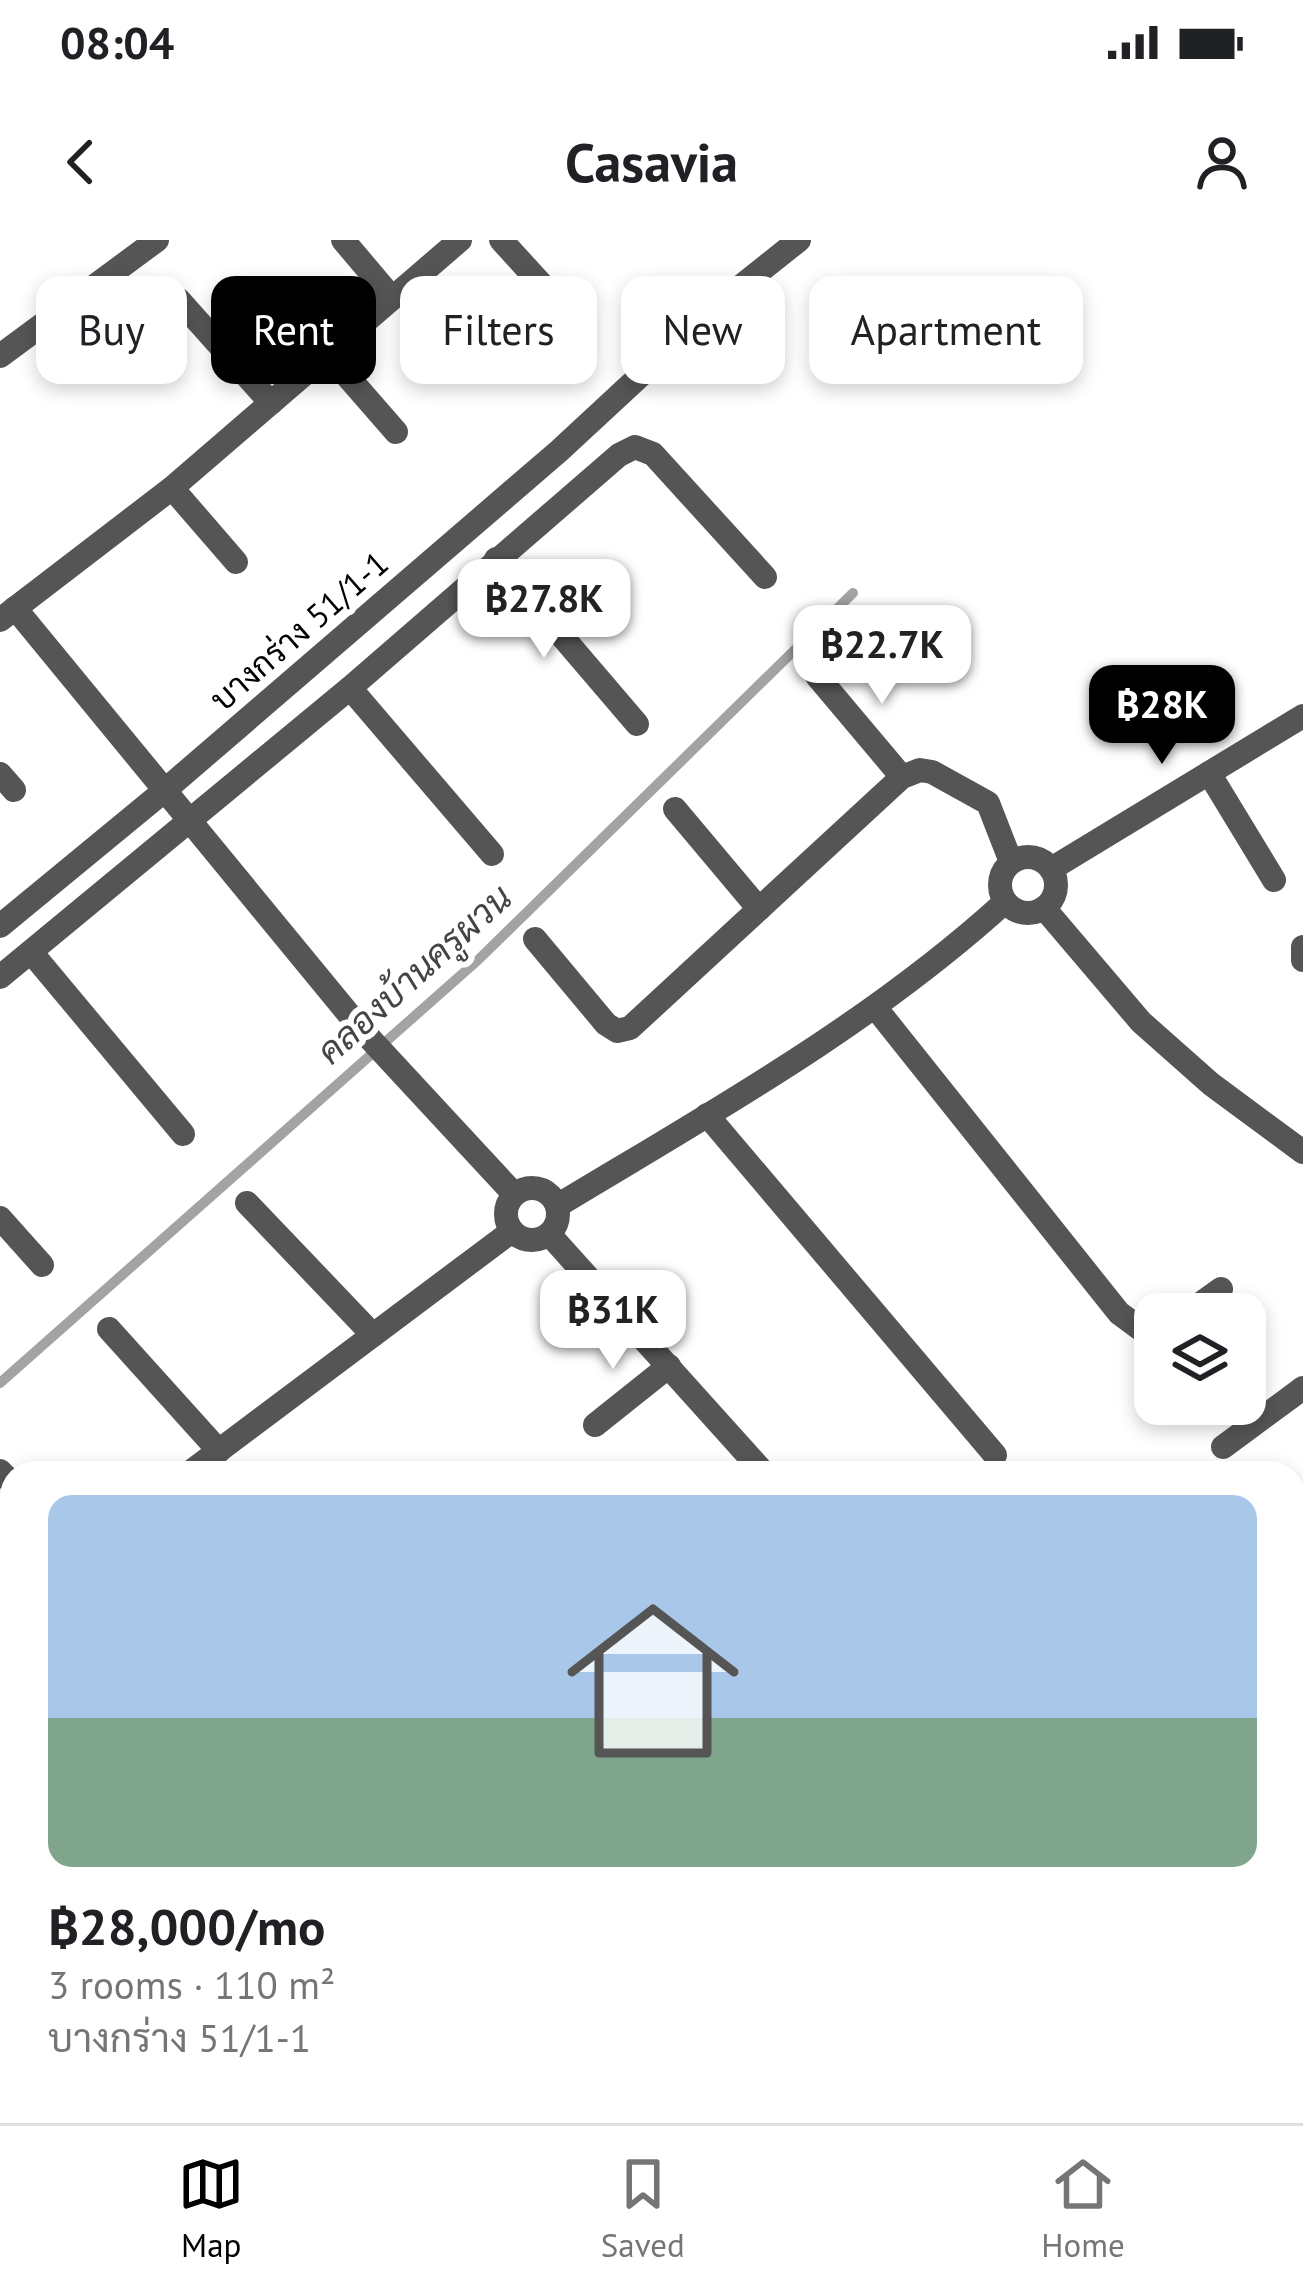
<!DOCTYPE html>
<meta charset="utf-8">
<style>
:root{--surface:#fff;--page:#f6f6f6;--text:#202124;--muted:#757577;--line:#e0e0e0;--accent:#000}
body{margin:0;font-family:"PT Sans",Sarabun,sans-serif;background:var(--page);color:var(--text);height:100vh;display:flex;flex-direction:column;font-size:45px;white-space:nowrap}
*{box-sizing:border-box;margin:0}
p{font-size:39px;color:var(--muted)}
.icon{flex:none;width:66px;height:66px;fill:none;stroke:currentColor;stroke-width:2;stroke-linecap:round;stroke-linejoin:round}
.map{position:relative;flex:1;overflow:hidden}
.panel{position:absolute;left:0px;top:1221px;width:1305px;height:663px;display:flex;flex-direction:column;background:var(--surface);border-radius:36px 36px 0 0;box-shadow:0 6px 18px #0003}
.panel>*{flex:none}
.top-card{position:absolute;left:36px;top:36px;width:1233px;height:108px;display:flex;gap:24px}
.controls{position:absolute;left:1134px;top:1053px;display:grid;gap:24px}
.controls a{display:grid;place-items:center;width:132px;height:132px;border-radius:24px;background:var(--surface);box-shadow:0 6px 18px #0003;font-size:60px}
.price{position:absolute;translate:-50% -102px;padding:0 27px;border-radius:24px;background:#fff;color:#222;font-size:39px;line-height:78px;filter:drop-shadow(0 3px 6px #0008)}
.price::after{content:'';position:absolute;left:50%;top:72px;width:36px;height:27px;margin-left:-18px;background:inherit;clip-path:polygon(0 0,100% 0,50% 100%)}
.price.active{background:var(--accent);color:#fff}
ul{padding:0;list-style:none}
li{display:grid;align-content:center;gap:24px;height:636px;padding:0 48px}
li span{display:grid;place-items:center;height:372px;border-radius:24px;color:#555}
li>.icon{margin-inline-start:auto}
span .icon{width:216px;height:216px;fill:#fffc;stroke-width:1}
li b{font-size:51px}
.tag{padding:0 42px;border-radius:24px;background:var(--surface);box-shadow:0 6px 18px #0003;font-size:42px;line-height:108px}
.tag.active{background:var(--accent);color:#fff}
.status{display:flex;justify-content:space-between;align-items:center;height:84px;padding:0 60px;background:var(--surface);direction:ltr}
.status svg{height:33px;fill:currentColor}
header{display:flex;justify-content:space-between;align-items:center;height:156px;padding:0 48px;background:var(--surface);font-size:54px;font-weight:800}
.dock{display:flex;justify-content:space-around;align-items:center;height:168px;border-top:3px solid var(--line);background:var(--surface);font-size:33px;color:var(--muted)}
.dock a{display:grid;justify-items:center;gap:6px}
.dock .active{color:var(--accent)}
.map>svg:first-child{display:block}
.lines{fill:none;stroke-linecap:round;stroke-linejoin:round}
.stream{stroke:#a3a3a3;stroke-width:10}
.primary-casing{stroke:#dbdbdb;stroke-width:36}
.street{stroke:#555;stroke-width:24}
.secondary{stroke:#222;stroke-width:24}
.primary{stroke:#000;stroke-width:30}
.labels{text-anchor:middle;stroke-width:12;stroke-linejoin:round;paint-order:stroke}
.street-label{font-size:33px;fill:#000;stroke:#fff}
.water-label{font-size:36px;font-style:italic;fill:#444;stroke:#fff}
</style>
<div class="status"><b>08:04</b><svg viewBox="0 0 49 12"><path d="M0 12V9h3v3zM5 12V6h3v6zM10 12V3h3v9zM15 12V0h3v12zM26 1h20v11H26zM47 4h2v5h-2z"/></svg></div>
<header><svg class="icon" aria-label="back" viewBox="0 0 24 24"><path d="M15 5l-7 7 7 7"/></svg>Casavia<svg class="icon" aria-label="person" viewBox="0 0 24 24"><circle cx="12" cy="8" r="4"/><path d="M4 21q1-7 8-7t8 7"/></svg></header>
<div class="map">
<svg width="1303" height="1883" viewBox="0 0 1303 1883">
<rect width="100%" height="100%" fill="#fff"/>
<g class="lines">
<polyline class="stream" points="0,1143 478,720 853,353"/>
<g class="primary-casing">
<g id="primary">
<polyline points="1293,1720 1303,1708"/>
<polyline points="1293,1843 1303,1831"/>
<polyline points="1162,1883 1171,1872"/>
<polyline points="1261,1883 1270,1872"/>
</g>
</g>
<g class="street">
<polyline points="343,0 392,58"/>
<polyline points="501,0 556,60"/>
<polyline points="179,60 271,163"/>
<polyline points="328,114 396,192"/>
<polyline points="0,116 157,0"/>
<polyline points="172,248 236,322"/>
<polyline points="496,319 637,484"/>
<polyline points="15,368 361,789 514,954"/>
<polyline points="0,380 172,248 460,0"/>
<polyline points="817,436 902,537"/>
<polyline points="350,448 492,614"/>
<polyline points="1209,533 1274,640"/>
<polyline points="0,534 14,550"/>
<polyline points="675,569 759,669"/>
<circle cx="1028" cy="645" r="28"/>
<polyline points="1051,629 1303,476"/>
<polyline points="1044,668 1141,782 1211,844 1303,912"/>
<polyline points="0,686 164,551 559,211 710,71 799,0"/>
<polyline points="535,699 606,784 617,791 630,788 902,537 920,530 932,532 988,563 1011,622"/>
<polyline points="1303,707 1303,720"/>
<polyline points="31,712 183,894"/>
<polyline points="0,737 350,448 619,215 635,207 653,214 765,337"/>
<polyline points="875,767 1119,1073 1142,1090 1155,1087"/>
<polyline points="707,875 995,1215"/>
<circle cx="532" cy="974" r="26"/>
<polyline points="247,963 373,1095"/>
<path d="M557,966C711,873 871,784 1005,662"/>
<polyline points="0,978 42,1025"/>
<polyline points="549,994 764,1233"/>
<polyline points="1186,1074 1221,1049"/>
<polyline points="109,1089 219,1211"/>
<polyline points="595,1185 669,1126"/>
<polyline points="1223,1207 1303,1148"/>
<polyline points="0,1231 12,1243"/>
<polyline points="189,1233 512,991"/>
<polyline points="0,1407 12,1418"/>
<polyline points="0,1631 12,1623"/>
<polyline points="374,1872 386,1883"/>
<polyline points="663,1883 676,1872"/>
</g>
<g class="secondary">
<polyline points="1293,1574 1303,1562"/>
<polyline points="1293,1641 1303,1629"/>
<polyline points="1048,1883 1057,1872"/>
<polyline points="1092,1883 1101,1872"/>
</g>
<use href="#primary" class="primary"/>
</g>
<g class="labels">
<g class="street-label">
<text transform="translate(299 391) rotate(-41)" y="12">บางกร่าง 51/1-1</text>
</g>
<g class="water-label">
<text transform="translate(414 734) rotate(-42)" y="13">คลองบ้านครูผวน</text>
</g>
</g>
</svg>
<div class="controls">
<a><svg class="icon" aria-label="layers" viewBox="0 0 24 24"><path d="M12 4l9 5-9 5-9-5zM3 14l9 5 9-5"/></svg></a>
</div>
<b class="price" style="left:544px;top:421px">฿27.8K</b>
<b class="price" style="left:882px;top:467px">฿22.7K</b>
<b class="price active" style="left:1162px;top:527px">฿28K</b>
<b class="price" style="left:613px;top:1132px">฿31K</b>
<div class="top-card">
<a class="tag">Buy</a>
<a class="tag active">Rent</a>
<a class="tag">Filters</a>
<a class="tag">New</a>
<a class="tag">Apartment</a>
</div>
<section class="panel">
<ul>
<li><span style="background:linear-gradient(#a9c7e8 60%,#7fa58c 0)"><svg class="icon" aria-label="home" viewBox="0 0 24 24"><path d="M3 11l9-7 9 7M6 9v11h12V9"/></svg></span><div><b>฿28,000/mo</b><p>3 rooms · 110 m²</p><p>บางกร่าง 51/1-1</p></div></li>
</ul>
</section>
</div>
<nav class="dock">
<a class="active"><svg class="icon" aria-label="map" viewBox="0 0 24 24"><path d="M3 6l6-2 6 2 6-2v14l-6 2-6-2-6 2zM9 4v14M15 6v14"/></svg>Map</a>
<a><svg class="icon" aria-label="saved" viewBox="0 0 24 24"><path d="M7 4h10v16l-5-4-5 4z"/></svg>Saved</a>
<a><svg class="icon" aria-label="home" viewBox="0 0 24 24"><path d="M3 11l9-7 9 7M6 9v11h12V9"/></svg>Home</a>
</nav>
